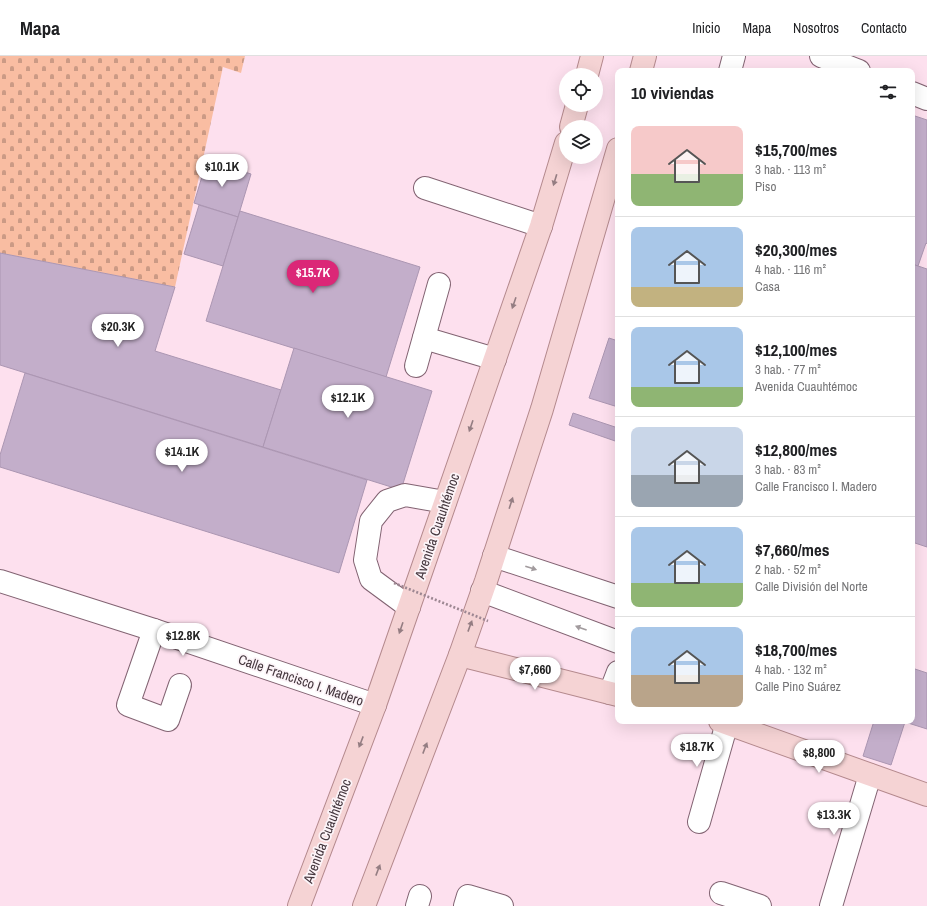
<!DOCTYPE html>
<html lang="es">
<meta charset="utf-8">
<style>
:root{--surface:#fff;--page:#f2f2f2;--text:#202124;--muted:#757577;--line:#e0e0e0;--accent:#db2777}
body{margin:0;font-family:"Archivo Narrow",sans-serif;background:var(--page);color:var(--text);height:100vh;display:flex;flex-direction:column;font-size:15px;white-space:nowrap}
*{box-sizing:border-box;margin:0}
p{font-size:13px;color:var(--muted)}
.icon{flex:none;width:22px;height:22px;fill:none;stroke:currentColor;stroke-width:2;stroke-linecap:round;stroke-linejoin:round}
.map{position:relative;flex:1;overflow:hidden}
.panel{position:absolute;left:615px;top:12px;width:300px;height:656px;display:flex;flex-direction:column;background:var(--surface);border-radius:8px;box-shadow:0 4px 16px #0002}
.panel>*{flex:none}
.controls{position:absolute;left:559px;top:12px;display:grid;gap:8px}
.controls a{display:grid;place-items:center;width:44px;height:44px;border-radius:50%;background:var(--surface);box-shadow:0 4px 16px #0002;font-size:20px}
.price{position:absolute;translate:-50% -34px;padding:0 9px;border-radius:14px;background:#fff;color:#222;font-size:13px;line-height:26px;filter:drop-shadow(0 1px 2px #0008)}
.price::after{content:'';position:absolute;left:50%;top:24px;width:12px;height:9px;margin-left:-6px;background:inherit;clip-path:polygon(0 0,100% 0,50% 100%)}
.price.current{background:var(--accent);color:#fff}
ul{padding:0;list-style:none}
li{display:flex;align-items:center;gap:12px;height:100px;padding:0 16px}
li+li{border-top:1px solid var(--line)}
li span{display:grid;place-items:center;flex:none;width:112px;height:80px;border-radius:8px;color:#555}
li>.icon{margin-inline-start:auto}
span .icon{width:48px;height:48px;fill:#fffc;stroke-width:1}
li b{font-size:17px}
h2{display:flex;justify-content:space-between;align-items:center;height:48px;padding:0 16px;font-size:17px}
header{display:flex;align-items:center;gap:24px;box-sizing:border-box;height:56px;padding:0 20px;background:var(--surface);border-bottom:1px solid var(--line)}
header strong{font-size:19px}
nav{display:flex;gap:22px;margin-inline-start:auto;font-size:14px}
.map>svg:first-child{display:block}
.cemetery{fill:url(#cemetery-stones)}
.building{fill:#c3aeca;stroke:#ab96b2}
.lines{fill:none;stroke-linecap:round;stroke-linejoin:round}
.minor-casing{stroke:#826372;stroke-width:24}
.major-casing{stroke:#b4898d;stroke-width:24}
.minor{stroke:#fff;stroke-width:22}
.major{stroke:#f5d3d4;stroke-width:22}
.path-bridge{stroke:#9d8792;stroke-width:2.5;stroke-dasharray:2 2;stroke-linecap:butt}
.oneway{fill:#947d82}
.oneway2{fill:#a29b9e}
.labels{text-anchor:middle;stroke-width:3.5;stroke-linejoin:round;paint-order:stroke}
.street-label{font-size:14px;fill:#45373e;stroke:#fcf4f8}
</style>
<header>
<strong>Mapa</strong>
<nav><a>Inicio</a><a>Mapa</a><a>Nosotros</a><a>Contacto</a></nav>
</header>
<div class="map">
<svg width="927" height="850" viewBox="0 0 927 850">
<defs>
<pattern id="cemetery-stones" width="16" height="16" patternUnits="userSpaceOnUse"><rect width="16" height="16" fill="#f9bda2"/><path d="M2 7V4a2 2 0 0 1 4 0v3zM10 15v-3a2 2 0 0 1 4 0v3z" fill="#cb9a85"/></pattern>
</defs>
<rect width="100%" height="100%" fill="#fde0ee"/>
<polygon class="cemetery" points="0,0 245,0 241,17 223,11 175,231 0,197"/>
<g class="building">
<polygon points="912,59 927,64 927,188 926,187 918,210 912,208"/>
<polygon points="207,104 251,118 238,161 194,147"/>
<polygon points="199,149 238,161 223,210 184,198"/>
<polygon points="240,155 420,211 386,321 206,265"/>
<polygon points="0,197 175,231 155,295 281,334 263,391 0,309"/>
<polygon points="912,208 927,213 927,491 912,486"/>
<polygon points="609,282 618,285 618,351 589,342"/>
<polygon points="294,292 432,335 401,434 263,391"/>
<polygon points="25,317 367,424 339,517 0,411 0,399"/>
<polygon points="573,357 618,372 618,386 569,369"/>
<polygon points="912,612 927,617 927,673 905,666 891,709 863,700 874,665 912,665"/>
</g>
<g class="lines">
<g class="minor-casing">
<g id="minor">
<polyline points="821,0 859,15"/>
<polyline points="730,15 734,0"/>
<polyline points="912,37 927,43"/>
<polyline points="425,132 541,170"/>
<polyline points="424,282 495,303"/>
<polyline points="416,310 439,228"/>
<polyline points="494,500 618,541"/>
<polyline points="0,525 154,574 375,649"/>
<polyline points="482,535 618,586"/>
<polyline points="409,551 371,523 365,504 371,465 387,445 405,439 445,446"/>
<polyline points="154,574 128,649 168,664 180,629"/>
<polyline points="610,637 618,616"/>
<polyline points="699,766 727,667"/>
<polyline points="721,837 760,850"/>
<polyline points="417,850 420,840"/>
<polyline points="465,850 468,840 502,850"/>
<polyline points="831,850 870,719"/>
</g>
</g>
<g class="major-casing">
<g id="major">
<polyline points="641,15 645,0"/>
<polyline points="587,19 592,0"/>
<polyline points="571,71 577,49"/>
<polyline points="460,599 618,639"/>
<polyline points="720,665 927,739"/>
<polyline points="299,850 375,649 541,170 566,87"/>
<polyline points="364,850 460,599 486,525 542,353 618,93"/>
</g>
</g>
<use href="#minor" class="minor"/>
<use href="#major" class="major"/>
<polyline class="path-bridge" points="394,527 488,565"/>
</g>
<defs><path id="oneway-solid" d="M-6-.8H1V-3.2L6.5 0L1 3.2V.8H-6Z"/></defs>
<g class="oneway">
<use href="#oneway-solid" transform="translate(555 124) rotate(107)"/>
<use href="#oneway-solid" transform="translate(514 247) rotate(109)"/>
<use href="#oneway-solid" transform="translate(471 370) rotate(109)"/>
<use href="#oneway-solid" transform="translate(511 447) rotate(-72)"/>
<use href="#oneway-solid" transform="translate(470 570) rotate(-70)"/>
<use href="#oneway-solid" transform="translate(401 572) rotate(109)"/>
<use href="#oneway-solid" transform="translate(361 686) rotate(111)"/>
<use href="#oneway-solid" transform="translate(425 692) rotate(-69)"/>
<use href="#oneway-solid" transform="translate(378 814) rotate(-69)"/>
</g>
<g class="oneway2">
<use href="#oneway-solid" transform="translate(531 512) rotate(18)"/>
<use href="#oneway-solid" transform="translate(581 572) rotate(-160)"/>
</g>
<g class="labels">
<g class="street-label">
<text transform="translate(437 470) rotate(-71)" y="5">Avenida Cuauhtémoc</text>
<text transform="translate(301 624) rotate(19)" y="5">Calle Francisco I. Madero</text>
<text transform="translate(327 775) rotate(-69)" y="5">Avenida Cuauhtémoc</text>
</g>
</g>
</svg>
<div class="controls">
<a><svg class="icon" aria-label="locate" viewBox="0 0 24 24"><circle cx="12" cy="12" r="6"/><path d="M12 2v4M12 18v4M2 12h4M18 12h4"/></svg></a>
<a><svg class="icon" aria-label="layers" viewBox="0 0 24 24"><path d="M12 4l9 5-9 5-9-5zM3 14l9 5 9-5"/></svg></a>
</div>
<b class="price" style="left:222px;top:132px">$10.1K</b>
<b class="price current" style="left:313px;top:238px">$15.7K</b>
<b class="price" style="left:118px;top:292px">$20.3K</b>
<b class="price" style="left:348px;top:363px">$12.1K</b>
<b class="price" style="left:182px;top:417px">$14.1K</b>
<b class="price" style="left:183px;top:601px">$12.8K</b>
<b class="price" style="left:535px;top:635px">$7,660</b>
<b class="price" style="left:697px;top:712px">$18.7K</b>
<b class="price" style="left:819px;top:718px">$8,800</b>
<b class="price" style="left:834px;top:780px">$13.3K</b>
<section class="panel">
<h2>10 viviendas<svg class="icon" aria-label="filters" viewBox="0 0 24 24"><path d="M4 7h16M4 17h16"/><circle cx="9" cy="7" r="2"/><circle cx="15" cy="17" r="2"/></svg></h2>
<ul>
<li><span style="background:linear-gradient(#f6c9c9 60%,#8fb573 0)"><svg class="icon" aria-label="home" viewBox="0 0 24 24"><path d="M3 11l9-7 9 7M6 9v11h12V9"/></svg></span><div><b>$15,700/mes</b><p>3 hab. · 113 m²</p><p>Piso</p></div></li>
<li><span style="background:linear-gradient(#a9c7e8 75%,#c2b280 0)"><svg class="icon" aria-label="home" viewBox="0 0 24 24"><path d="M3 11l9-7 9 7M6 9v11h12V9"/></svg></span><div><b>$20,300/mes</b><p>4 hab. · 116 m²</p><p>Casa</p></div></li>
<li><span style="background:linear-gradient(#a9c7e8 75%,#8fb573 0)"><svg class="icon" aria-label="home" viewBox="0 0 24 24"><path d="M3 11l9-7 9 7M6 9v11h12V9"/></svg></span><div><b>$12,100/mes</b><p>3 hab. · 77 m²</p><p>Avenida Cuauhtémoc</p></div></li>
<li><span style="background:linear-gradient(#c9d6e8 60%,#9aa5b1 0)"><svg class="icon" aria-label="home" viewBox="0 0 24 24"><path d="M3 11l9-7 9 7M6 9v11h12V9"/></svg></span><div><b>$12,800/mes</b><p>3 hab. · 83 m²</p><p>Calle Francisco I. Madero</p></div></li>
<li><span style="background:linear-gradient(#a9c7e8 70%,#8fb573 0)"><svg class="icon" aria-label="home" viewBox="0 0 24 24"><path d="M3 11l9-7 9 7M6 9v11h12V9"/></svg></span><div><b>$7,660/mes</b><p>2 hab. · 52 m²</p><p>Calle División del Norte</p></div></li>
<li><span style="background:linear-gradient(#a9c7e8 60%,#b9a48a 0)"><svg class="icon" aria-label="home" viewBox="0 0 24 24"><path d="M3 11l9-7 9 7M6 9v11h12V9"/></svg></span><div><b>$18,700/mes</b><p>4 hab. · 132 m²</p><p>Calle Pino Suárez</p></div></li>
</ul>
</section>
</div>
